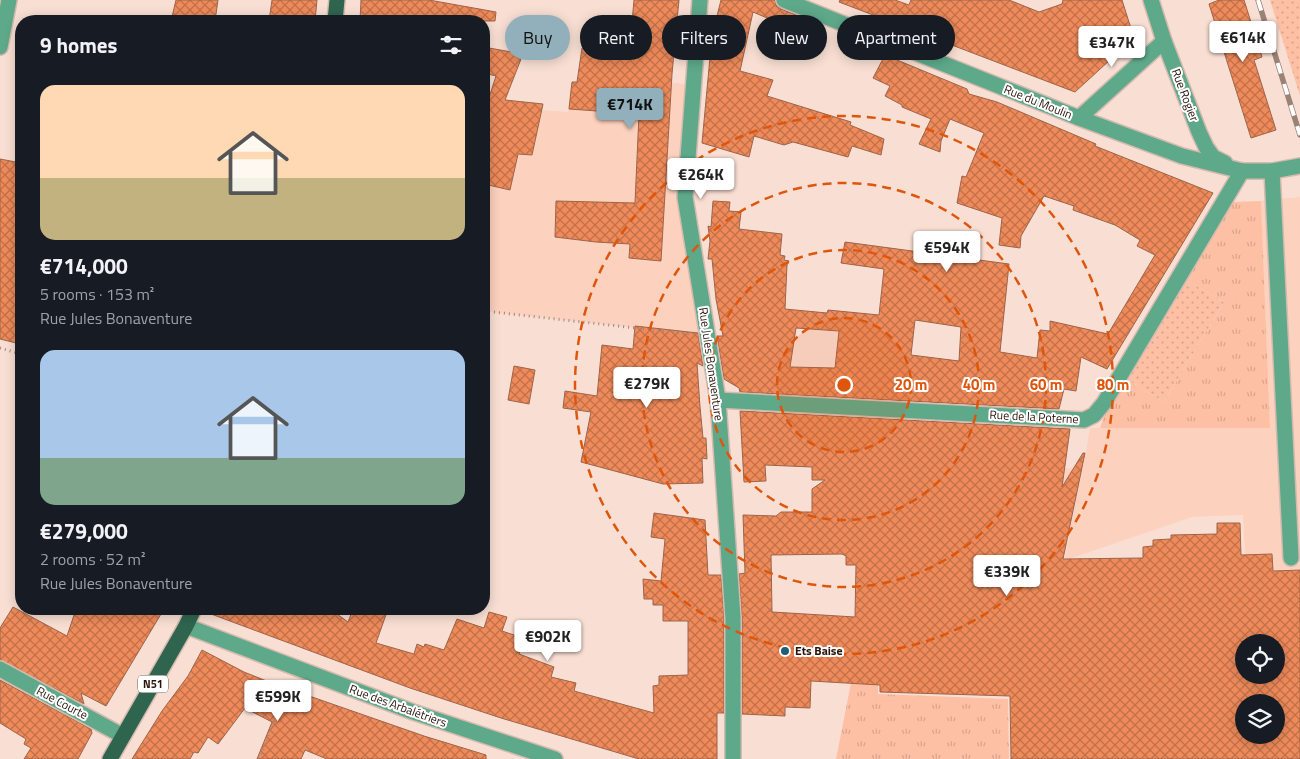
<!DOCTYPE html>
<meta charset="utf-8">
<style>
:root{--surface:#171b24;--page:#242831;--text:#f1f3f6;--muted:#9ea1a6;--accent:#92b0bc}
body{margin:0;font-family:"Titillium Web",sans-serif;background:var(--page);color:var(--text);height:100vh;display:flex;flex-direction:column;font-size:19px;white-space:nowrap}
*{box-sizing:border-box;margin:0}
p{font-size:16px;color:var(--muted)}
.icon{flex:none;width:28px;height:28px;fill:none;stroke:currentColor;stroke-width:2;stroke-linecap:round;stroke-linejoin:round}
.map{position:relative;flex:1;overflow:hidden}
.sheet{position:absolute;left:15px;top:15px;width:475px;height:600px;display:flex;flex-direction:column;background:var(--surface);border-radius:20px;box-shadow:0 2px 12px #0003}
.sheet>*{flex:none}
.top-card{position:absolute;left:505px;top:15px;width:475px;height:45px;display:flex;gap:10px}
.tools{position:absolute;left:1235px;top:634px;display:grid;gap:10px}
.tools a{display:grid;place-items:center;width:50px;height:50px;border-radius:50%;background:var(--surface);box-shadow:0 2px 12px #0003;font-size:25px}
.price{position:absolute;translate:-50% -42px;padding:0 11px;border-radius:5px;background:#fff;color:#222;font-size:16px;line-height:32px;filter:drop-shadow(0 1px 2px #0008)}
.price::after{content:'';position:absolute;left:50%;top:30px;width:15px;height:11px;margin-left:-8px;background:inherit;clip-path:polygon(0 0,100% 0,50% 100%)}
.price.on{background:var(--accent);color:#111}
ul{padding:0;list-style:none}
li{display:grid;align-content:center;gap:10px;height:265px;padding:0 25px}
li span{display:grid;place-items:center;height:155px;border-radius:15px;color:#555}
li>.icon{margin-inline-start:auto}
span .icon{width:90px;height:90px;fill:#fffc;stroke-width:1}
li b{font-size:21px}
h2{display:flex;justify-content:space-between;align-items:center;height:60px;padding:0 25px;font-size:21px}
.pill{padding:0 18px;border-radius:22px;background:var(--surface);box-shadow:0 2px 12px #0003;font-size:18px;line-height:45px}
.pill.on{background:var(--accent);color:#111}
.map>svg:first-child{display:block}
.built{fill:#fcd1bd}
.grass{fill:url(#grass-tufts)}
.park{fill:url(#park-dots)}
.building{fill:url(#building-cross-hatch);stroke:#9c644a;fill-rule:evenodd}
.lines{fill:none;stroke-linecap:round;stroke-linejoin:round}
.minor-casing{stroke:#d4baaf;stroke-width:18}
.major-casing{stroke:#d4baaf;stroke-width:18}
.path{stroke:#a0887d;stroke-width:3;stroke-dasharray:1 4;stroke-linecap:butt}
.minor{stroke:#5ea98a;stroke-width:15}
.major{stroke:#2f654f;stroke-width:15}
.rail-casing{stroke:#9a8277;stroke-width:5.5}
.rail{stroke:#fff;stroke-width:4;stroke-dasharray:11;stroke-linecap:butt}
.ring{fill:none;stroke:#de560c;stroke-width:2.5;stroke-dasharray:9 6}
.poi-dot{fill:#1f5e74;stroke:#fff;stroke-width:2}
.labels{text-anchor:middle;stroke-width:4;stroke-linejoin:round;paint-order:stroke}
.shield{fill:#fff;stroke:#6a5a54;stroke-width:1}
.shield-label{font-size:11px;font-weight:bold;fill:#2a140a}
.street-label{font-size:12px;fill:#2a140a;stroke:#fff}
.poi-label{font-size:12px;font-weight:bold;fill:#2a140a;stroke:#fff;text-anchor:start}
.centre{fill:#de560c;stroke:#fff;stroke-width:2.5}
.ring-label{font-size:15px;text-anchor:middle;font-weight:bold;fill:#de560c;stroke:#fff;stroke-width:4;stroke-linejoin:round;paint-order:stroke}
</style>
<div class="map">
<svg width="1300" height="759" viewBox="0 0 1300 759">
<defs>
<pattern id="grass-tufts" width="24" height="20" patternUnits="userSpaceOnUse" patternTransform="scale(1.25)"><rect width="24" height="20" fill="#fec0a4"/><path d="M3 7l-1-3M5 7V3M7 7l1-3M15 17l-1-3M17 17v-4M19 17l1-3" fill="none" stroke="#daa48c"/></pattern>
<pattern id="park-dots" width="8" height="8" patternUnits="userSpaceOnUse" patternTransform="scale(1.25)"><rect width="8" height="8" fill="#fec0a4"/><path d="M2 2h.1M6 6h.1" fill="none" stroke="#daa48c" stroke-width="1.8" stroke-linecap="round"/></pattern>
<pattern id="building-cross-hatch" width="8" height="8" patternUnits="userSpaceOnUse" patternTransform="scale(1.25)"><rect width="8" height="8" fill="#ef8b5b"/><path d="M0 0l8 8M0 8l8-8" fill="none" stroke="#c27049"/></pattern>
</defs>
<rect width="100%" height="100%" fill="#f9dfd3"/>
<g class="built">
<polygon points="602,75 694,85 685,197 708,336 484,311 484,180 488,156 507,108 568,112 570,88 601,89"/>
<polygon points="1300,197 1300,569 1246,571 1243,515 1192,517 1066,560 1064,563 1075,504 986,501 1028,467 1083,469 1090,428 1270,428 1261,201"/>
</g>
<g class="grass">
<polygon points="1261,201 1270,428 1100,428 1106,411 1125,378 1164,402 1224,302 1186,280 1231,202"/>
<polygon points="851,683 878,685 878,694 1008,699 1009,759 836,759"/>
</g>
<g class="park">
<polygon points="1270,0 1300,0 1300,96"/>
<polygon points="1186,280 1224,302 1164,402 1125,378"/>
</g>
<g class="building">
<polygon points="176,0 218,0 215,21 171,21"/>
<polygon points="272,0 317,0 315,21 269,21"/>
<polygon points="361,0 429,0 496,12 495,21 360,21"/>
<polygon points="634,0 679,0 672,74 661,261 629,258 630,244 596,242 555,237 556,201 635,203 639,114 569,109 572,82 577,82 582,48 614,51 615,45 623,46 624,43 630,44"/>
<polygon points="721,0 775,0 776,5 781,9 823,26 818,35 802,27 800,32 753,12 740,71 773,80 767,96 851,122 850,125 884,139 881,155 852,146 848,157 793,142 784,145 754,136 749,157 702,143 712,36"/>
<polygon points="840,0 895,0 909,5 911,0 1009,0 1039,12 1062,4 1063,0 1122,0 1134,38 1075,92 839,2"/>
<polygon points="1219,0 1244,0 1262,57 1254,60 1276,130 1251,138 1209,4"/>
<polygon points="489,48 523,54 505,100 543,104 532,155 518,154 510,190 484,184 486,149 484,148 484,113 496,76 484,73 484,67"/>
<path d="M885,55L967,89L969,94L997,102L1096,144L1095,146L1213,193L1107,369L1081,357L1076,391L1064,389L1059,409L740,392L739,388L724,379L717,336H723L716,299L712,259H708L710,241L708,226L711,227L713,201L730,202L729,211L741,212L739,229L782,234L780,255L785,256L784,260L789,261L787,265L785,309L827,313L828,310L879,315L884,269L841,263L845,242L1009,264L1000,352L1037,358L1040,330L1050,331V321L1108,334L1155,255L1137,246L1140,240L1115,225L1073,210L1074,206L1044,196L1021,236L1020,248L999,245L1002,218L957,203L962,176L966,177L984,133L950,119L941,141L940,152L919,144L931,119L902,107V105L885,96L890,86L873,78ZM915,320L961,327L959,361L911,355ZM796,328L839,331L835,368L790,367Z"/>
<polygon points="0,159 21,163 21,316 16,343 0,339"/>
<polygon points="635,326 698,333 703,366 697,363 700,407 703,438 706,438 707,459 702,458 703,483 663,484 581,462 591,412 563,408 565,391 597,396 602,345 633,349"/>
<polygon points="514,366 535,370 529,404 508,400"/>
<path d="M740,411L1070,429L1062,487L1083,453H1085L1063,559L1143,558V547L1153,546V540L1171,539V535L1217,534V523H1240L1241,555L1272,554L1273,571L1300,570V759H1011L1010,696L880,692V685L811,681L810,708L785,707V716L742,714V618L739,574L745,573L743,515L776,516L781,512H812V489L825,480H812V467L765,465L766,481L744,482ZM842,554L846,556V565H856L855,617L772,612L771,555ZM1244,642H1276V675H1244ZM1244,702H1276V735H1244Z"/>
<polygon points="654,513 705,520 708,575 721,575 724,618 724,713 717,713 717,759 639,759 501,718 410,688 203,611 203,609 330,609 348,622 353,609 388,609 376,643 414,654 417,644 424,647 425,644 444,650 457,619 484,628 489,612 507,617 502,631 523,638 519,654 554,667 551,677 576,683 574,691 654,713 653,686 659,685 659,676 688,675 688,621 663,621 663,605 653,605 653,599 644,599 643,579 661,581 665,539 651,537"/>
<polygon points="13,607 67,636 76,609 164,609 106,706 81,693 84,704 0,660 0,628"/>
<polygon points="202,650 244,672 269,682 424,736 486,755 486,759 327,759 305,750 301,759 257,759 272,722 245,708 218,744 208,737 198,753 194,752 190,759 132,759 162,711 188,676"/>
<polygon points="0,680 91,729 92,733 78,759 24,759 31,748 24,744 26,739 0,723"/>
</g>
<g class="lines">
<g class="minor-casing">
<g id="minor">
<polyline points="700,0 685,197 718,400 733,618 733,759"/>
<polyline points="784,0 1079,118 1182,156 1242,171 1272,171 1300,166"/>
<polyline points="1151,0 1164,41 1199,132 1206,147 1213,157 1225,163"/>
<polyline points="0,47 9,0"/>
<polyline points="1079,118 1164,41"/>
<polyline points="1272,171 1291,558"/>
<polyline points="718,400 1084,420 1094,415 1104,403 1242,171"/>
<polyline points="186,626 413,712 555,759"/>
<polyline points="0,669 123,736"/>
</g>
</g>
<g class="major-casing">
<g id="major">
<polyline points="335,21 337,0"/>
<polyline points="110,759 186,626 194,609"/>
</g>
</g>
<g class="path">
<polyline points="484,311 689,334"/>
<polyline points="0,348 21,354"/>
<polyline points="259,759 289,685"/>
</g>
<use href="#minor" class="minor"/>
<use href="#major" class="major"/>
<g class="rail-casing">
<polyline id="rail" points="1258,0 1300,135"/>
</g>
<use href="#rail" class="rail"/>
</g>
<circle cx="844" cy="385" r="67" fill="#de560c" fill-opacity=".12"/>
<g class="ring">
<circle cx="844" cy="385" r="67"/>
<circle cx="844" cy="385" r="135"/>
<circle cx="844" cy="385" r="202"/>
<circle cx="844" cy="385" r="269"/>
</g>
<circle class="poi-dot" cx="785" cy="651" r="5"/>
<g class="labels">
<rect class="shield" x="138" y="675.5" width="30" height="17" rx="4"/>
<g class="shield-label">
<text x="153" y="688">N51</text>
</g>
<g class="street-label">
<text transform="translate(1185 95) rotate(69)" y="4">Rue Rogier</text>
<text transform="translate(1038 102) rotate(22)" y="4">Rue du Moulin</text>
<text transform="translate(711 364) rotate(82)" y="4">Rue Jules Bonaventure</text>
<text transform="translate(1034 417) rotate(3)" y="4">Rue de la Poterne</text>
<text transform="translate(62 703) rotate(28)" y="4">Rue Courte</text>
<text transform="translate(398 706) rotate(20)" y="4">Rue des Arbalétriers</text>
</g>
<g class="poi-label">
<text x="795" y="655">Ets Baise</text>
</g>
</g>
<circle cx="844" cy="385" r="8" class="centre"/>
<g class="ring-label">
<text x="911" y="390">20 m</text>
<text x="979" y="390">40 m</text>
<text x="1046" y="390">60 m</text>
<text x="1113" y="390">80 m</text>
</g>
</svg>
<div class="tools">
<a><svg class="icon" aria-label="locate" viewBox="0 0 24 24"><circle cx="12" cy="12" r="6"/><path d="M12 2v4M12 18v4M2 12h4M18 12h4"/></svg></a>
<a><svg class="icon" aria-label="layers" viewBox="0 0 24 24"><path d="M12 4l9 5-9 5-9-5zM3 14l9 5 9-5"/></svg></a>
</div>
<b class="price" style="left:1243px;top:63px">€614K</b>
<b class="price" style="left:1112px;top:68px">€347K</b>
<b class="price on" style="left:630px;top:130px">€714K</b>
<b class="price" style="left:701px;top:200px">€264K</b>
<b class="price" style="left:947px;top:273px">€594K</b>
<b class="price" style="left:647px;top:409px">€279K</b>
<b class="price" style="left:1007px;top:597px">€339K</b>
<b class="price" style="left:548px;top:662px">€902K</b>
<b class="price" style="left:278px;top:722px">€599K</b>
<div class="top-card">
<a class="pill on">Buy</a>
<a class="pill">Rent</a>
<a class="pill">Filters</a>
<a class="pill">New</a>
<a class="pill">Apartment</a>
</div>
<section class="sheet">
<h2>9 homes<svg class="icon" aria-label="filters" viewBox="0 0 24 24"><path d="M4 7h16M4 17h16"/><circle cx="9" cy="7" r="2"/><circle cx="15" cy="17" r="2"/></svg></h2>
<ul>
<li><span style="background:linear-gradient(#ffd9b3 60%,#c2b280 0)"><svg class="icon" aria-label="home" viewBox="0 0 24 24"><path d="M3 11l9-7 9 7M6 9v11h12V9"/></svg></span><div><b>€714,000</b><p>5 rooms · 153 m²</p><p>Rue Jules Bonaventure</p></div></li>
<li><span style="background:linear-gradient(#a9c7e8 70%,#7fa58c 0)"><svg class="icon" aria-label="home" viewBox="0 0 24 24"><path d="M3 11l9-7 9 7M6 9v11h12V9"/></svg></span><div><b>€279,000</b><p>2 rooms · 52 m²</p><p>Rue Jules Bonaventure</p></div></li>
</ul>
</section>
</div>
